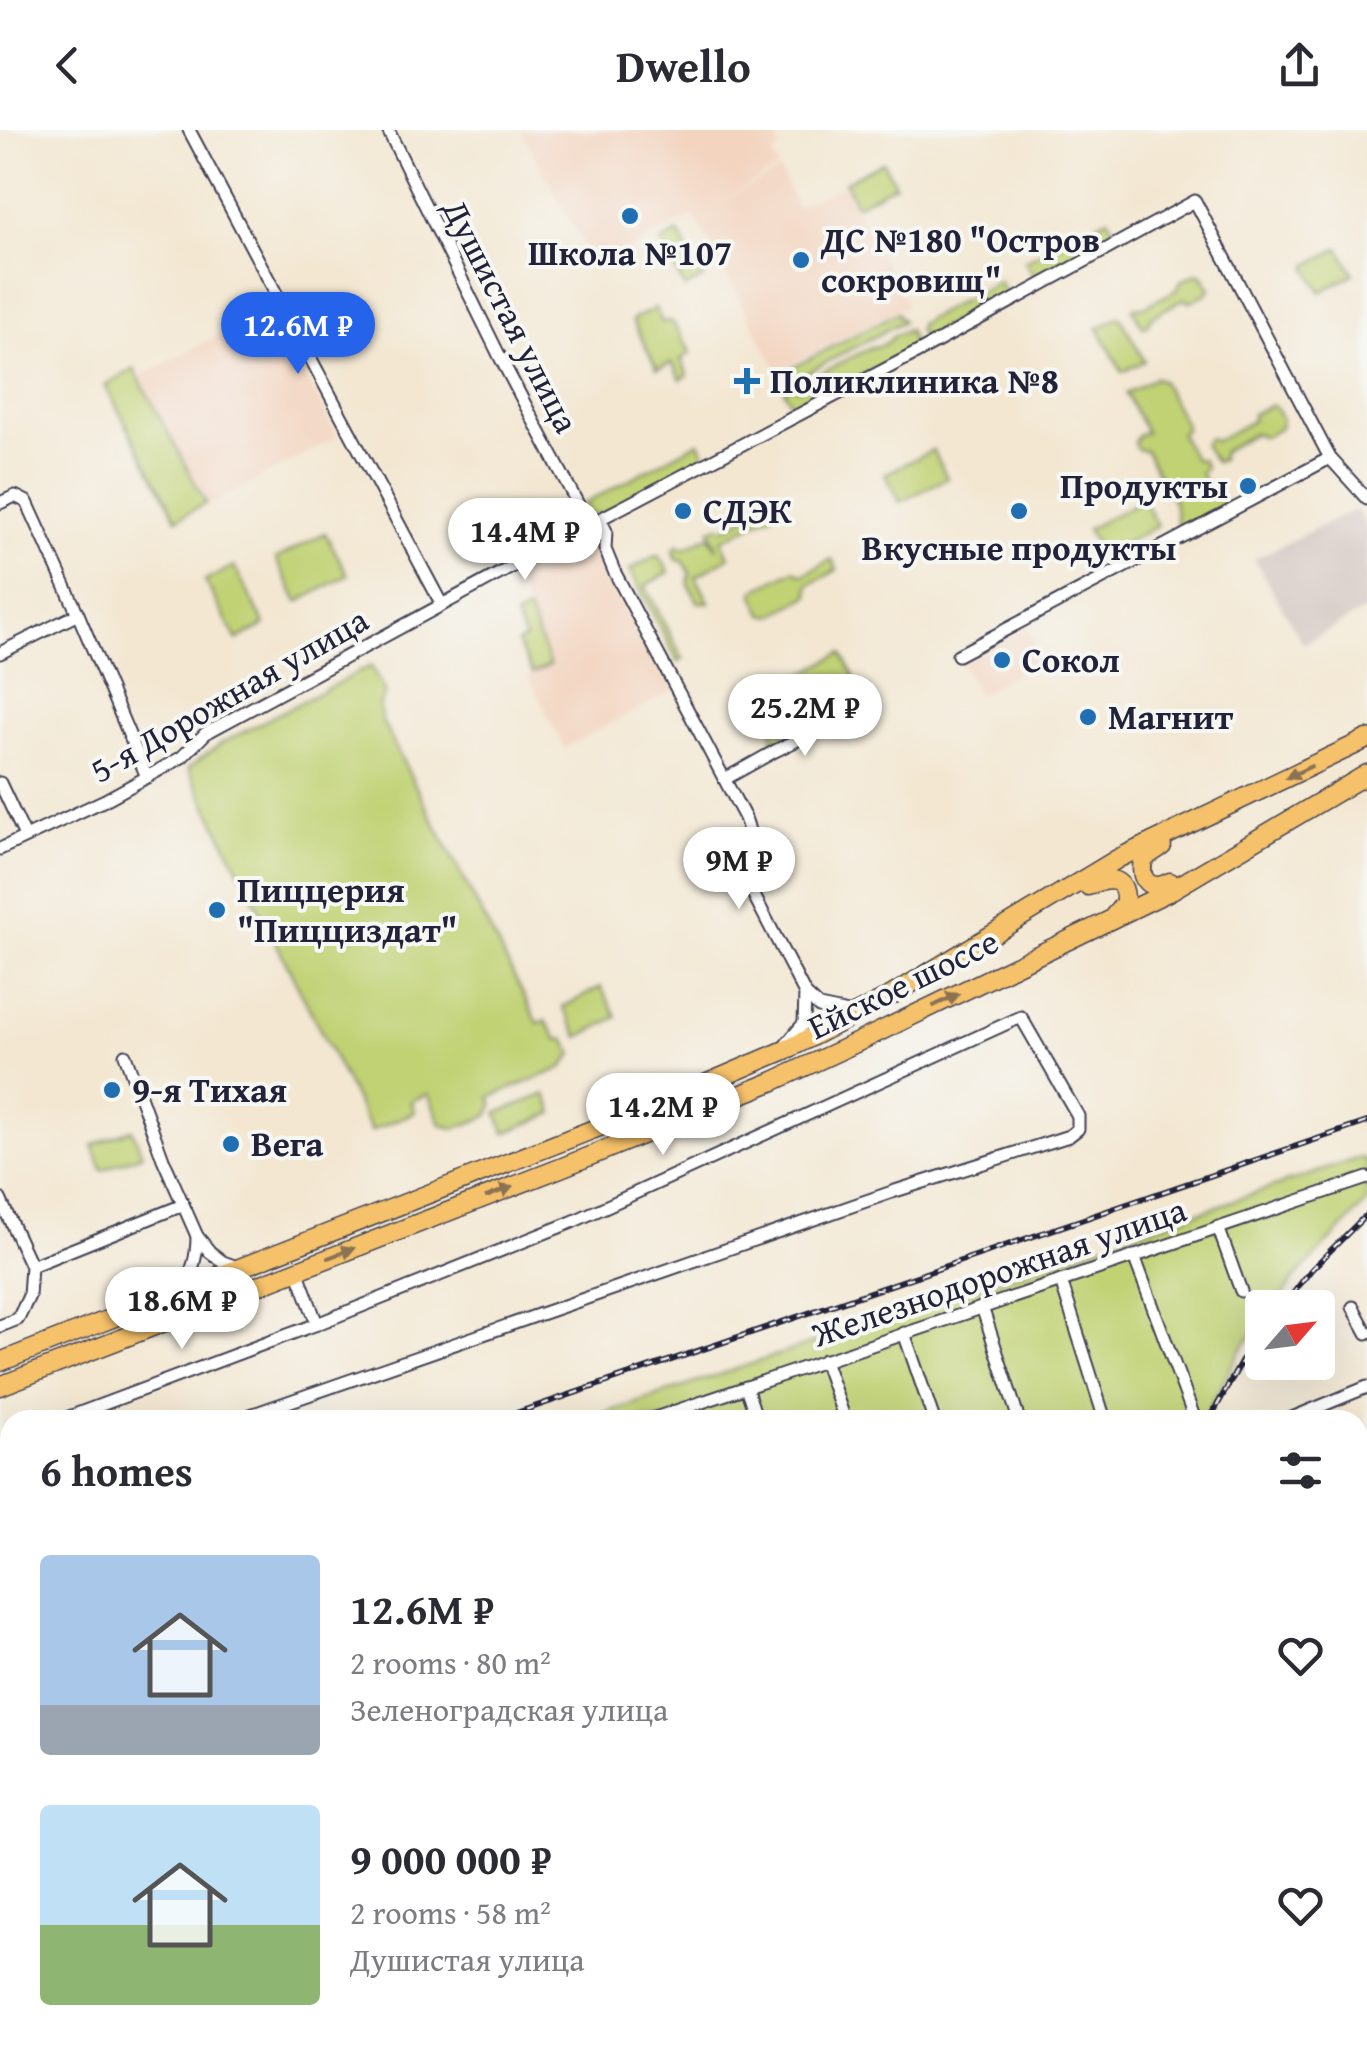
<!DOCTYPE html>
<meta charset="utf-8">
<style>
:root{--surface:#fff;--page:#f2f2f3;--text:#2b2b33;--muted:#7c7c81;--accent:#2563eb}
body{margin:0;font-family:"Gentium Book Plus",serif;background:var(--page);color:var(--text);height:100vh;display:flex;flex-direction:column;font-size:38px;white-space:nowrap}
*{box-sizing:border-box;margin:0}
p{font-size:32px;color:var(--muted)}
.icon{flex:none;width:55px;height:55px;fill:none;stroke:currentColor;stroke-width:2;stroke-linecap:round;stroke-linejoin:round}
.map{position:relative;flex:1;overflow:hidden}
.side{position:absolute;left:0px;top:1280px;width:1368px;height:640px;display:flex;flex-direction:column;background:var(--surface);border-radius:30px 30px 0 0;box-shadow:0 10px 40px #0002}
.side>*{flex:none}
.needle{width:65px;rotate:62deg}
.buttons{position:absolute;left:1245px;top:1160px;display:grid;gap:20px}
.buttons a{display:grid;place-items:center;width:90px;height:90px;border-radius:10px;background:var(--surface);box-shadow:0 10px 40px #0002;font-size:50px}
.price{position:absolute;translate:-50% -85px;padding:0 22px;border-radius:35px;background:#fff;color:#222;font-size:32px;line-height:65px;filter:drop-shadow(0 2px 5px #0008)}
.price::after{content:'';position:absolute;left:50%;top:60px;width:30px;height:22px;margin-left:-15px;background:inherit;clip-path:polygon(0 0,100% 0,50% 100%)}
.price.active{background:var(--accent);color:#fff}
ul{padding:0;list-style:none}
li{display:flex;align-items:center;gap:30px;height:250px;padding:0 40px}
li span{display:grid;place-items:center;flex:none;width:280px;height:200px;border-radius:10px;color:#555}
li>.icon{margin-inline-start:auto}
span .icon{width:120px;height:120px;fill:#fffc;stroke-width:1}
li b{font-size:42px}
h2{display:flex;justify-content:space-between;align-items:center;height:120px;padding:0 40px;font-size:42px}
header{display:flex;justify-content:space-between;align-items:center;height:130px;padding:0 40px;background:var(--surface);font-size:45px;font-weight:700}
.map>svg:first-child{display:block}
.built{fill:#f3d4bf}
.industrial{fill:#cfc0bb}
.green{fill:#c1d275;stroke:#727a58;stroke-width:2.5}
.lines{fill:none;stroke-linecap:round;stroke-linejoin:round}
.minor-casing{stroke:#414052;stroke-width:15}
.primary-casing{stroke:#414052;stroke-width:21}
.minor{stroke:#fff;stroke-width:11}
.primary{stroke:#f5c16b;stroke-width:18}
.rail-casing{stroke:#22223b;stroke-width:6}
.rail{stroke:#f6f6f2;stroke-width:2.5;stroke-dasharray:8;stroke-linecap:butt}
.oneway{fill:#8c7253}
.poi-dot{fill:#1f6fb2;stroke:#f6f6f2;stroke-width:4}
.labels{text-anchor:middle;stroke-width:8;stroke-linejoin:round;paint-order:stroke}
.poi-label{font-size:35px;font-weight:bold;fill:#22223b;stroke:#f6f6f2;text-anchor:start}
.street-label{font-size:35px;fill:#22223b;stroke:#f6f6f2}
</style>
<header><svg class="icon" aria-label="back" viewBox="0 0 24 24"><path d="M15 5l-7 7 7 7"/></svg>Dwello<svg class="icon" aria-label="share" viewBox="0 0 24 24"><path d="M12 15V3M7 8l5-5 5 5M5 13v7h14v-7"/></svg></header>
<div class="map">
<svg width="1367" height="1920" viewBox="0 0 1367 1920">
<rect width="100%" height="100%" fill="#f6f6f2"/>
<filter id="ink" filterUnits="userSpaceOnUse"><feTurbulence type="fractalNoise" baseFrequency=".01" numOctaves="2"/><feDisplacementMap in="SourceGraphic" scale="20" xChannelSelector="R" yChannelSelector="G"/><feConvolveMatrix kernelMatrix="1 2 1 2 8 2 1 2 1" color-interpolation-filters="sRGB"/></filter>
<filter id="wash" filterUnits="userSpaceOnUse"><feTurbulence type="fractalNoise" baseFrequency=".0048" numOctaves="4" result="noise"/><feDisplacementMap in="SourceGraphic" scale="40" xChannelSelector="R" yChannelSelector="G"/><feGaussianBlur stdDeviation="2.25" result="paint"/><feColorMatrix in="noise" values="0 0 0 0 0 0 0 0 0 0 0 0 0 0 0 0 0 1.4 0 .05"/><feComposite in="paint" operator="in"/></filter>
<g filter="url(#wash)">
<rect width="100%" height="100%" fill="#f3e7d2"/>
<g class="built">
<polygon points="521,0 771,0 781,19 772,25 779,38 712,76 780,41 797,77 843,55 907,175 778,241 694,85 596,138"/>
<polygon points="269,178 338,306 210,375 140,247"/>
<polygon points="596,400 600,404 598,417 674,560 564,618 528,546 550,534 514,445"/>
<polygon points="1026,497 1042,528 978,565 961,533"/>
</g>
<polygon class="industrial" points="1356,379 1367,399 1367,479 1303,514 1254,429"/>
<g class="green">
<polygon points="883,32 895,54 856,75 845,52"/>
<polygon points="1108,88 1116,104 1034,147 1025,131"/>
<polygon points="679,103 703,148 685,158 661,112"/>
<polygon points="1339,118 1354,144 1321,162 1307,136"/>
<polygon points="1198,143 1203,146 1210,159 1207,163 1191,172 1183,169 1150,188 1147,196 1143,197 1133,180 1134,177 1144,177 1178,159 1181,151"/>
<polygon points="999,151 1006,165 1006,170 997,175 990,171 935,202 936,209 926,213 918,200 920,193"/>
<polygon points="655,178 662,192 672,191 691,223 681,229 688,245 681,249 672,233 657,239 632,190"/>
<polygon points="897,183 903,191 786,254 782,243"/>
<polygon points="1120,186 1144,231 1122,242 1098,198"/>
<path d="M908,200L915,218L794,280L784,260L792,256L800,259L810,253L811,248L872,217C880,217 889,213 893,206Z"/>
<polygon points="134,239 206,373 177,389 105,255"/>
<path d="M1154,248L1161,250L1185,294V300L1180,303L1194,329L1202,330L1205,337L1200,343L1215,369H1223L1226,375L1225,378L1186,399L1177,394C1174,374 1177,369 1159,356L1160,349L1146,321L1137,319L1134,313L1138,305L1146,302L1126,264Z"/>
<polygon points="1271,275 1275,277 1282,290 1280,298 1264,307 1254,303 1222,322 1221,330 1215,332 1204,315 1208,308 1215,311 1252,291 1252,284"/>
<polygon points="699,312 706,326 703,330 595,387 588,385 584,374"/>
<polygon points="933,320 947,348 900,372 885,344"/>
<polygon points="1143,370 1157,396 1101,426 1087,399"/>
<polygon points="765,371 770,373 774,383 722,410 729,427 696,447 709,472 698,472 688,453 690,443 684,432 676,429 674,420 677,416 684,419 709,406 717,419 710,400 719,396 723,399 749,385 750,378"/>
<polygon points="325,403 348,445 298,472 276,429"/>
<polygon points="655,426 660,427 669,442 645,456 683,529 678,532 630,440"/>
<polygon points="832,429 837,440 809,455 809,466 772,486 763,484 754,465 755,460 794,440 803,445"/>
<polygon points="234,436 265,495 237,510 205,451"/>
<polygon points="528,481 550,535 533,543 517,513 525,509 515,487"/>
<polygon points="842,523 861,560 784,600 784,612 775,614 771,606 775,600 755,561 766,554 773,565 794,555 792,550"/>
<polygon points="371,536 385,563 379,575 382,591 538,893 546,891 558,910 565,909 573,924 562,938 490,967 493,975 488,986 454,999 441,994 428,964 411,971 415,982 371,1001 188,638 222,613"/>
<polygon points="601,857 617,887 579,907 563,877"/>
<polygon points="546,964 554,983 505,1003 497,983"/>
<polygon points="132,999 142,1024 102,1040 93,1015"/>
<polygon points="1359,1028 1367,1030 1367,1072 1297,1146 1273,1177 1262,1178 1262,1191 1240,1221 1203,1290 586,1290"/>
<polygon points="10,1479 10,1910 1114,1910 1116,1920 0,1920 0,1483"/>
</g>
</g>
<g filter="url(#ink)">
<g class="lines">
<g class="minor-casing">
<g id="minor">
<polyline points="189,0 442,475"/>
<polyline points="388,0 501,229 589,395"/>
<polyline points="0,373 15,366 27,372 78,484 147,647"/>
<path d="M600,389L606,401L605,419L614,441L745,688C757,719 744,724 746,750L805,864L819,877L853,884"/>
<polyline points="0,523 78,484"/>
<polyline points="958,525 1330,328"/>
<polyline points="725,649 775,621 868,575"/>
<polyline points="0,653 25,706"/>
<polyline points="0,719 105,670 147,647 182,627 206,603 600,389 922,220 1195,71 1330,328 1367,369"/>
<polyline points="784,917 804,893 805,864"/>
<polyline points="125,925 163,1029 197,1106 210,1122 223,1132 240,1138"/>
<polyline points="0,1069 31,1136 29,1166 18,1189 0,1196"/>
<polyline points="1218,1097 1241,1161"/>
<polyline points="1134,1126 1194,1287 1194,1290"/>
<polyline points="31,1136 183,1075"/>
<polyline points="297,1140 317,1194"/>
<polyline points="1061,1151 1105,1290"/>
<path d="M182,1159C193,1140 197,1128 197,1106"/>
<polyline points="982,1177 1019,1290"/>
<polyline points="1353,1177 1367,1203"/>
<polyline points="904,1203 934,1290"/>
<polyline points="824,1230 845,1290"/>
<polyline points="746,1257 757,1290"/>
<polyline points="61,1290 317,1194 572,1092 1021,887 1078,986 1078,999 1069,1006 892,1062 236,1290"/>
<polyline points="649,1290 1367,1048"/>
<polyline points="1287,1290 1367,1257"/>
<polyline points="0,1369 10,1365"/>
<polyline points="1358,1388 1367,1384"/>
<polyline points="1358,1494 1367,1490"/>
<polyline points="0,1500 10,1496"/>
<polyline points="0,1547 10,1543"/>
<polyline points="0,1639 10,1636"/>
<polyline points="1358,1672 1367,1668"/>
<polyline points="0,1744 10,1741"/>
<polyline points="0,1847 10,1843"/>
<polyline points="301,1910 304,1920"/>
<polyline points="1096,1910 1099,1920"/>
<polyline points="69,1920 97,1910"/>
<polyline points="403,1920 424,1910"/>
<polyline points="586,1920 606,1910"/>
<polyline points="772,1920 793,1910"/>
<polyline points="958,1920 979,1910"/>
</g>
</g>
<g class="primary-casing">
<g id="primary">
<path d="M1162,716L1144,728C1137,749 1150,763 1170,752"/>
<path d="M1088,756C1108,748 1126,744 1125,773L1113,787"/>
<polyline points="0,1232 668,970 792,917 887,868 1119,728 1367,609"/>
<polyline points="0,1256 563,1037 774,951 858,912 1170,761 1367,644"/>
</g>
</g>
<use href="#minor" class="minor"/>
<use href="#primary" class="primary"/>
<g class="rail-casing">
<g id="rail">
<polyline points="1282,1178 1311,1140 1367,1084"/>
<polyline points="496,1290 1367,992"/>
<polyline points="1209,1290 1243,1229 1262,1203"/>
<polyline points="0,1462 10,1458"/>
<polyline points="1105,1910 1109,1920"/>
<polyline points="1128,1910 1130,1920"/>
</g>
</g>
<use href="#rail" class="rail"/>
</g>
<defs><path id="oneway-solid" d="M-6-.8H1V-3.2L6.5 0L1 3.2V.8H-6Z" transform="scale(2.5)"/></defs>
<g class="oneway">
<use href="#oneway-solid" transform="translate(1299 642) rotate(154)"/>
<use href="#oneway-solid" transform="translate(946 870) rotate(-26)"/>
<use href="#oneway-solid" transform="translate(499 1062) rotate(-21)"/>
<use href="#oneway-solid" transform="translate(341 1123) rotate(-21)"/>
</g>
</g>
<g class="poi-dot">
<circle cx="630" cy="86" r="10"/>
<circle cx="801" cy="130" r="10"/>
<path d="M742 236h10v10h10v10h-10v10h-10v-10h-10v-10h10z"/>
<circle cx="1248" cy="356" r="10"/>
<circle cx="683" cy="381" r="10"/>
<circle cx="1019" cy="381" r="10"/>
<circle cx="1002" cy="530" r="10"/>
<circle cx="1088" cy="587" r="10"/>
<circle cx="217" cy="780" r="10"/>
<circle cx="112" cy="960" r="10"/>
<circle cx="231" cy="1014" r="10"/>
</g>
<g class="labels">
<g class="poi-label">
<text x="821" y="122">ДС №180 "Остров<tspan x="821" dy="40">сокровищ"</tspan></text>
<text x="630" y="135" text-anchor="middle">Школа №107</text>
<text x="770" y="263">Поликлиника №8</text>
<text x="1228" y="368" text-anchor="end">Продукты</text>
<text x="703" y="393">СДЭК</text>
<text x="1019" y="430" text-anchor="middle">Вкусные продукты</text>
<text x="1022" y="542">Сокол</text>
<text x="1108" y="599">Магнит</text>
<text x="237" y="772">Пиццерия<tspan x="237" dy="40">"Пицциздат"</tspan></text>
<text x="132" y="972">9-я Тихая</text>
<text x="251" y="1026">Вега</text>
</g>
<g class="street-label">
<text transform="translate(511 186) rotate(63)" y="12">Душистая улица</text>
<text transform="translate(229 565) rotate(-30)" y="12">5-я Дорожная улица</text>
<text transform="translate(903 854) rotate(-26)" y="12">Ейское шоссе</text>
<text transform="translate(999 1142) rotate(-19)" y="12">Железнодорожная улица</text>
</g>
</g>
</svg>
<div class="buttons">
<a><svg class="needle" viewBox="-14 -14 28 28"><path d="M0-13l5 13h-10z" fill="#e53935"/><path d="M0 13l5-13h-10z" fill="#7c7c81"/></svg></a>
</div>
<b class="price active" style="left:298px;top:247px">12.6M ₽</b>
<b class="price" style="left:525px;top:453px">14.4M ₽</b>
<b class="price" style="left:805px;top:629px">25.2M ₽</b>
<b class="price" style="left:739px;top:782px">9M ₽</b>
<b class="price" style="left:663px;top:1028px">14.2M ₽</b>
<b class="price" style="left:182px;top:1222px">18.6M ₽</b>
<section class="side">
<h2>6 homes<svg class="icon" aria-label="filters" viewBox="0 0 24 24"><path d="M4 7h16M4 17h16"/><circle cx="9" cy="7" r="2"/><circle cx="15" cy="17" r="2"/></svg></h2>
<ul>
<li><span style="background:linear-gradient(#a9c7e8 75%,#9aa5b1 0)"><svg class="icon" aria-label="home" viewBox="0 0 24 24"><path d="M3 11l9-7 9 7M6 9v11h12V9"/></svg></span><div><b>12.6M ₽</b><p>2 rooms · 80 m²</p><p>Зеленоградская улица</p></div><svg class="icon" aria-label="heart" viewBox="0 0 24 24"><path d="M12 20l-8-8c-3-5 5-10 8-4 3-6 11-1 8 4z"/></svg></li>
<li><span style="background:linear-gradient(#bfe0f5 60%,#8fb573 0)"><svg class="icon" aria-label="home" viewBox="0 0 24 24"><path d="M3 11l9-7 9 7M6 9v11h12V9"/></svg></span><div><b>9 000 000 ₽</b><p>2 rooms · 58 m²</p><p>Душистая улица</p></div><svg class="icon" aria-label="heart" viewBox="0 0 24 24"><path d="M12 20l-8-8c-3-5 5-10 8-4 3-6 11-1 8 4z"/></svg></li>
</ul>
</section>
</div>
